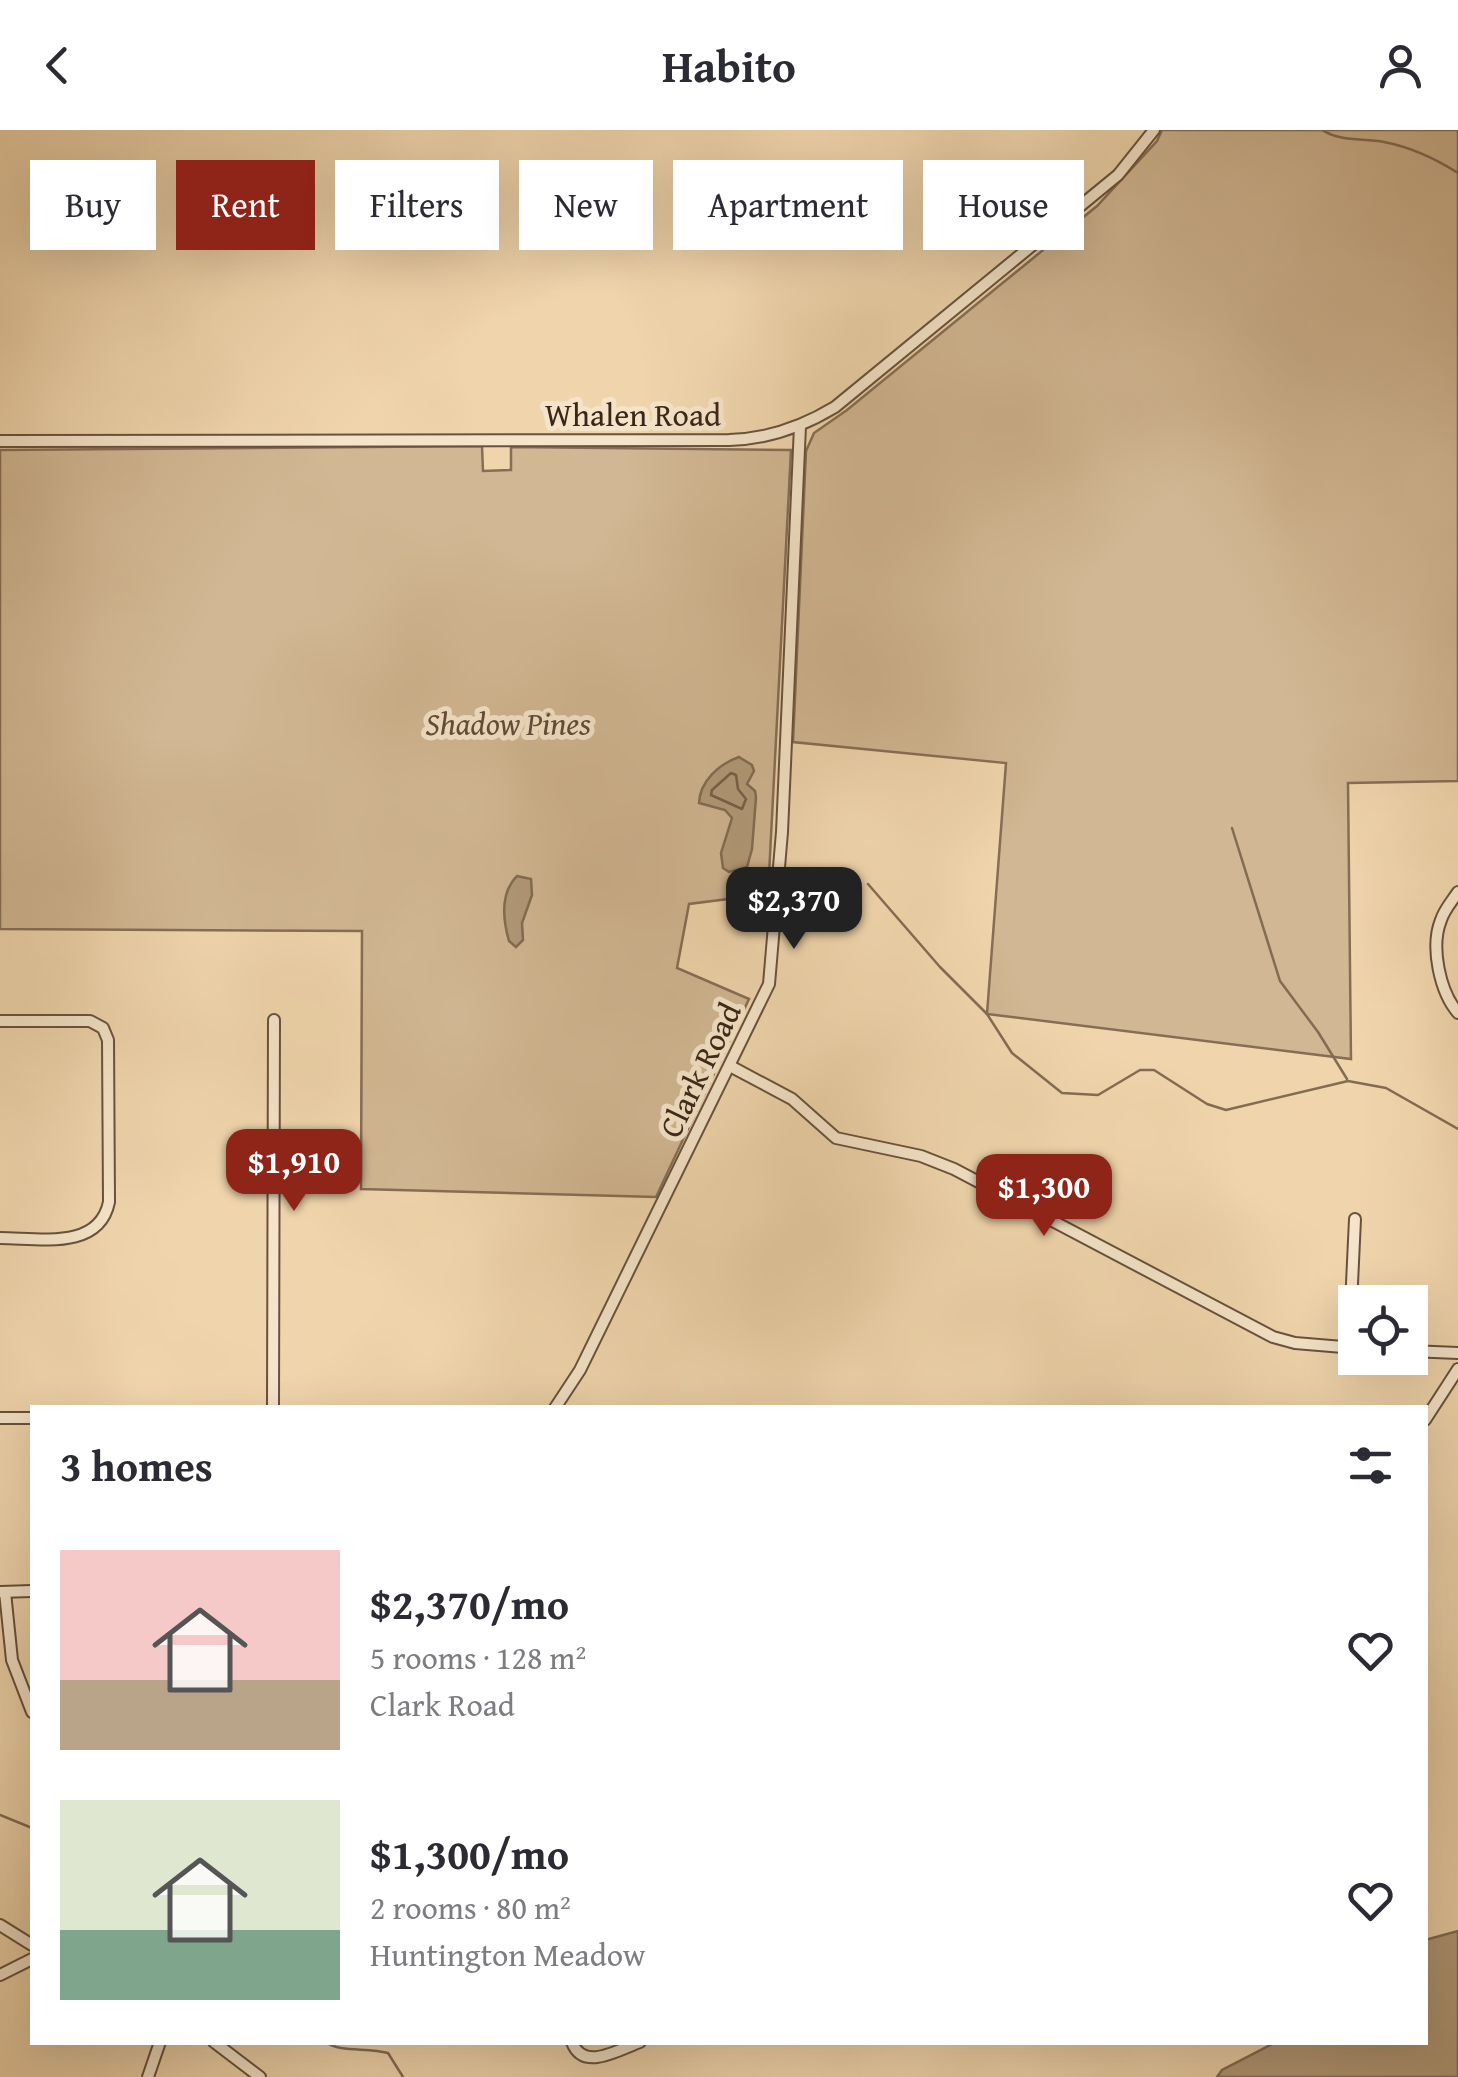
<!DOCTYPE html>
<meta charset="utf-8">
<style>
:root{--surface:#fff;--page:#f7f7f7;--text:#2b2b33;--muted:#7c7c81;--accent:#8f2418}
body{margin:0;font-family:"Gentium Book Plus",serif;background:var(--page);color:var(--text);height:100vh;display:flex;flex-direction:column;font-size:38px;white-space:nowrap}
*{box-sizing:border-box;margin:0}
p{font-size:32px;color:var(--muted)}
.icon{flex:none;width:55px;height:55px;fill:none;stroke:currentColor;stroke-width:2;stroke-linecap:round;stroke-linejoin:round}
.map{position:relative;flex:1;overflow:hidden}
.drawer{position:absolute;left:30px;top:1275px;width:1398px;height:640px;display:flex;flex-direction:column;background:var(--surface);border-radius:0px;box-shadow:0 10px 40px #0002}
.drawer>*{flex:none}
.banner{position:absolute;left:30px;top:30px;width:1400px;height:90px;display:flex;gap:20px}
.controls{position:absolute;left:1338px;top:1155px;display:grid;gap:20px}
.controls a{display:grid;place-items:center;width:90px;height:90px;border-radius:0px;background:var(--surface);box-shadow:0 10px 40px #0002;font-size:50px}
.price{position:absolute;translate:-50% -85px;padding:0 22px;border-radius:20px;background:var(--accent);color:#fff;font-size:32px;line-height:65px;filter:drop-shadow(0 2px 5px #0008)}
.price::after{content:'';position:absolute;left:50%;top:60px;width:30px;height:22px;margin-left:-15px;background:inherit;clip-path:polygon(0 0,100% 0,50% 100%)}
.price.active{background:#222;color:#fff}
ul{padding:0;list-style:none}
li{display:flex;align-items:center;gap:30px;height:250px;padding:0 30px}
li span{display:grid;place-items:center;flex:none;width:280px;height:200px;border-radius:0px;color:#555}
li>.icon{margin-inline-start:auto}
span .icon{width:120px;height:120px;fill:#fffc;stroke-width:1}
li b{font-size:42px}
h2{display:flex;justify-content:space-between;align-items:center;height:120px;padding:0 30px;font-size:42px}
.pill{padding:0 35px;border-radius:0px;background:var(--surface);box-shadow:0 10px 40px #0002;font-size:35px;line-height:90px}
.pill.active{background:var(--accent);color:#fff}
header{display:flex;justify-content:space-between;align-items:center;height:130px;padding:0 30px;background:var(--surface);font-size:45px;font-weight:800}
.map>svg:first-child{display:block}
.green{fill:#d1b793;stroke:#866e55;stroke-width:2.5}
.water{fill:#b29a79;stroke:#826c52;stroke-width:2.5}
.lines{fill:none;stroke-linecap:round;stroke-linejoin:round}
.shore{stroke:#766048;stroke-width:2.5}
.stream{stroke:#826c52;stroke-width:2.5}
.minor-casing{stroke:#68523c;stroke-width:14}
.minor{stroke:#f5e4c9;stroke-width:10}
.labels{text-anchor:middle;stroke-width:10;stroke-linejoin:round;paint-order:stroke}
.street-label{font-size:32px;fill:#3b2617;stroke:#f5e4c9}
.park-label{font-size:32px;font-style:italic;fill:#604a36;stroke:#f5e4c9}
</style>
<header><svg class="icon" aria-label="back" viewBox="0 0 24 24"><path d="M15 5l-7 7 7 7"/></svg>Habito<svg class="icon" aria-label="person" viewBox="0 0 24 24"><circle cx="12" cy="8" r="4"/><path d="M4 21q1-7 8-7t8 7"/></svg></header>
<div class="map">
<svg width="1458" height="1947" viewBox="0 0 1458 1947">
<rect width="100%" height="100%" fill="#f0d5ac"/>
<filter id="stains"><feTurbulence type="fractalNoise" baseFrequency=".002" numOctaves="4"/><feColorMatrix values="0 0 0 0 .2 0 0 0 0 .09 0 0 0 0 .02 0 0 0 .5 -.17"/></filter>
<radialGradient id="worn" r=".72"><stop offset=".6" stop-color="#630" stop-opacity="0"/><stop offset="1" stop-color="#630" stop-opacity=".3"/></radialGradient>
<g class="green">
<polygon points="1162,0 1458,0 1458,651 1348,653 1351,929 987,884 1006,633 793,612 806,321 814,303 847,280 1097,76 1157,11"/>
<polygon points="482,316 483,341 511,340 511,317 791,320 768,764 689,774 677,838 749,869 656,1067 361,1059 362,801 0,799 0,320"/>
</g>
<g class="water">
<path d="M739,627L752,635L754,641L747,654L755,661L756,667L752,719L747,737L729,742L723,738L721,723L732,688L725,680L699,673C700,651 719,634 739,627Z"/>
<path d="M517,746L531,749L532,765L522,793L523,810L516,817L509,811C503,790 500,763 517,746Z"/>
<polygon points="1458,1801 1458,1947 1217,1947 1222,1940 1274,1913 1425,1912 1425,1810"/>
</g>
<g class="lines">
<polygon class="shore" points="731,643 736,645 738,659 746,669 742,679 711,665 712,660"/>
<g class="stream">
<path d="M1322,0C1341,12 1362,8 1384,12C1410,17 1436,29 1458,43"/>
<polyline points="1232,698 1280,851 1318,902 1347,949"/>
<polyline points="868,754 940,837 987,884 1012,923 1062,963 1098,965 1140,940 1154,940 1207,974 1226,980 1348,951 1386,958 1458,999"/>
<polyline points="0,1685 32,1698"/>
<path d="M325,1912C341,1923 367,1917 388,1923L403,1947"/>
</g>
<g class="minor-casing">
<g id="minor">
<path d="M0,311L729,310C768,309 802,297 835,277L1118,45L1154,0"/>
<path d="M1458,762C1452,771 1444,780 1441,790C1430,817 1440,862 1458,883"/>
<path d="M0,891H90L103,898L108,910L109,1072C99,1121 38,1108 0,1108"/>
<polyline points="730,936 792,969 836,1008 921,1026 954,1039 1273,1207 1295,1213 1355,1218"/>
<polyline points="1349,1218 1355,1089"/>
<polyline points="1410,1221 1458,1223"/>
<polyline points="273,1278 274,890"/>
<polyline points="555,1278 580,1240 769,854 782,702 800,296"/>
<polyline points="0,1288 32,1288"/>
<polyline points="1425,1290 1458,1239"/>
<polyline points="0,1462 32,1461"/>
<polyline points="5,1462 12,1530 32,1582"/>
<polyline points="0,1795 32,1815"/>
<polyline points="0,1845 32,1829"/>
<polyline points="214,1912 260,1947"/>
<path d="M572,1912C583,1942 618,1920 640,1912"/>
<polyline points="148,1947 160,1912"/>
</g>
</g>
<use href="#minor" class="minor"/>
</g>
<g class="labels">
<g class="street-label">
<text x="633" y="296">Whalen Road</text>
<text transform="translate(700 940) rotate(-64)" y="11">Clark Road</text>
</g>
<g class="park-label">
<text x="508" y="605">Shadow Pines</text>
</g>
</g>
<rect width="100%" height="100%" filter="url(#stains)"/>
<rect width="100%" height="100%" fill="url(#worn)"/>
</svg>
<div class="controls">
<a><svg class="icon" aria-label="locate" viewBox="0 0 24 24"><circle cx="12" cy="12" r="6"/><path d="M12 2v4M12 18v4M2 12h4M18 12h4"/></svg></a>
</div>
<b class="price active" style="left:794px;top:822px">$2,370</b>
<b class="price" style="left:294px;top:1084px">$1,910</b>
<b class="price" style="left:1044px;top:1109px">$1,300</b>
<div class="banner">
<a class="pill">Buy</a>
<a class="pill active">Rent</a>
<a class="pill">Filters</a>
<a class="pill">New</a>
<a class="pill">Apartment</a>
<a class="pill">House</a>
</div>
<section class="drawer">
<h2>3 homes<svg class="icon" aria-label="filters" viewBox="0 0 24 24"><path d="M4 7h16M4 17h16"/><circle cx="9" cy="7" r="2"/><circle cx="15" cy="17" r="2"/></svg></h2>
<ul>
<li><span style="background:linear-gradient(#f6c9c9 65%,#b9a48a 0)"><svg class="icon" aria-label="home" viewBox="0 0 24 24"><path d="M3 11l9-7 9 7M6 9v11h12V9"/></svg></span><div><b>$2,370/mo</b><p>5 rooms · 128 m²</p><p>Clark Road</p></div><svg class="icon" aria-label="heart" viewBox="0 0 24 24"><path d="M12 20l-8-8c-3-5 5-10 8-4 3-6 11-1 8 4z"/></svg></li>
<li><span style="background:linear-gradient(#dfe7d0 65%,#7fa58c 0)"><svg class="icon" aria-label="home" viewBox="0 0 24 24"><path d="M3 11l9-7 9 7M6 9v11h12V9"/></svg></span><div><b>$1,300/mo</b><p>2 rooms · 80 m²</p><p>Huntington Meadow</p></div><svg class="icon" aria-label="heart" viewBox="0 0 24 24"><path d="M12 20l-8-8c-3-5 5-10 8-4 3-6 11-1 8 4z"/></svg></li>
</ul>
</section>
</div>
